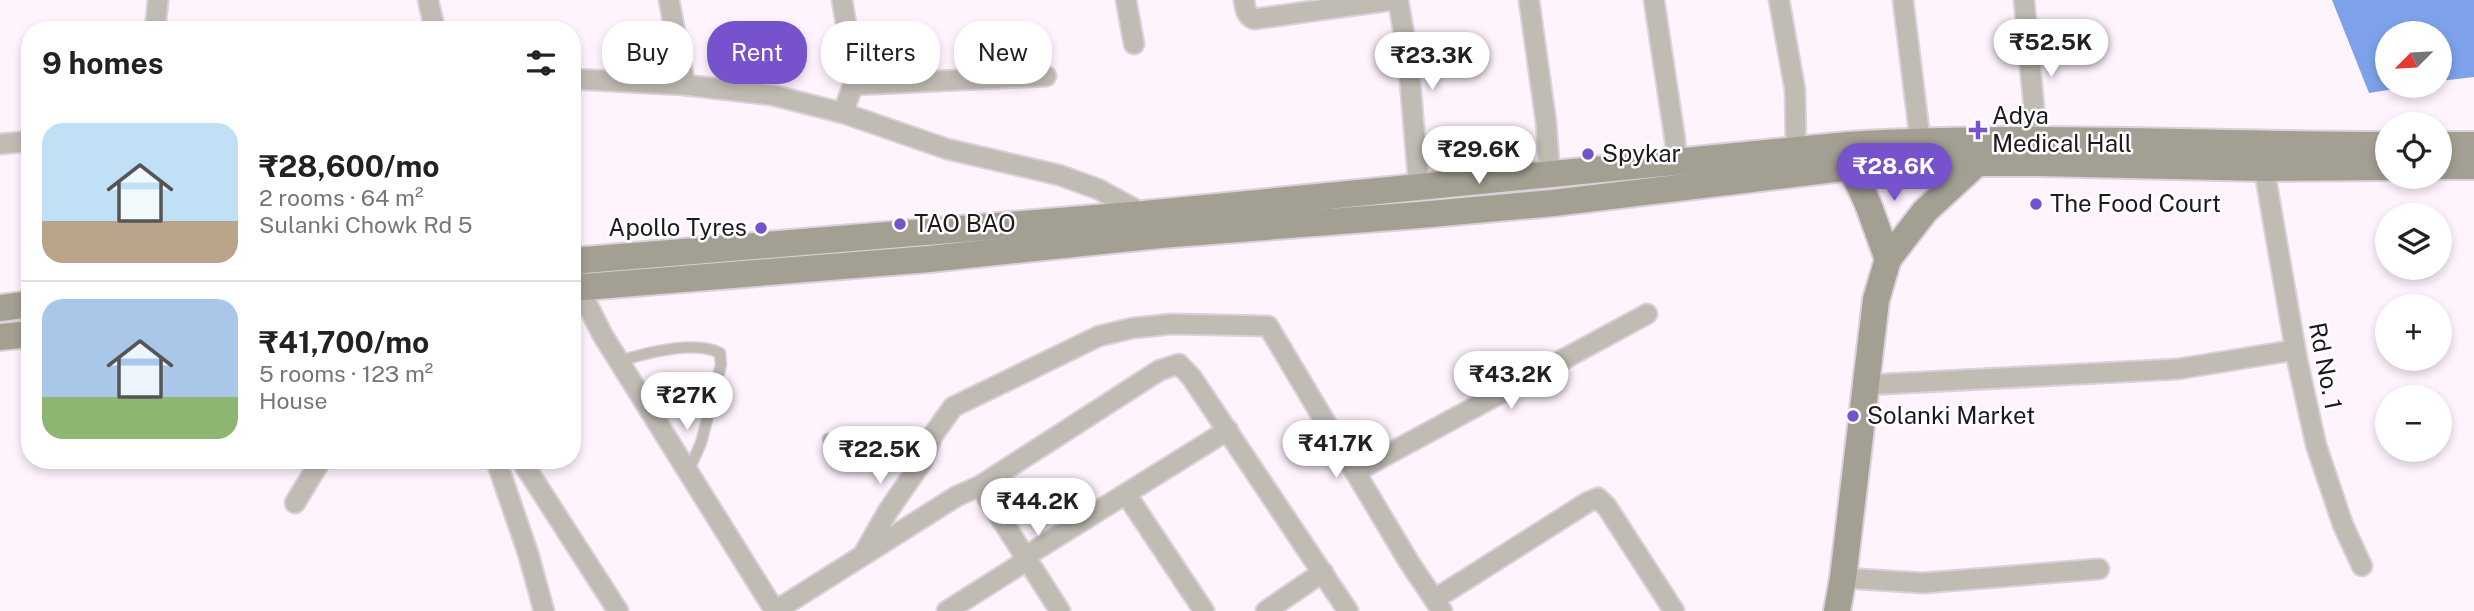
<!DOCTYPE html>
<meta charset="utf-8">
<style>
:root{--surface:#fff;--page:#f2f2f2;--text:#222;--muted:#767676;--line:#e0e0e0;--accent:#7653cd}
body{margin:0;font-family:"Public Sans",sans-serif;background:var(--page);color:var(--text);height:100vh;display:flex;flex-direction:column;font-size:26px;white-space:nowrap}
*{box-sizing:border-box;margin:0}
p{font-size:23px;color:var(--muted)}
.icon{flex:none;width:38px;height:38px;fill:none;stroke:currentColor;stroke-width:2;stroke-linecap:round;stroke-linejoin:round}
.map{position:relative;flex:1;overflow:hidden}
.side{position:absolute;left:21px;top:21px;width:560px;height:448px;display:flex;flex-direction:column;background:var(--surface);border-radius:28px;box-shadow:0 4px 10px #0003}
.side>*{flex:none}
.top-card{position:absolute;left:602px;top:21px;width:665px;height:63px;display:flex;gap:14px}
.needle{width:46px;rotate:246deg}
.buttons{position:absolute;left:2375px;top:21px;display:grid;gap:14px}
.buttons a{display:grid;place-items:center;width:77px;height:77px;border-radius:50%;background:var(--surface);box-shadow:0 4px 10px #0003;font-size:35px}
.price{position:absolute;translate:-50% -60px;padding:0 16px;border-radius:24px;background:#fff;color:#222;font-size:23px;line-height:46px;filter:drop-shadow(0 2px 4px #0008)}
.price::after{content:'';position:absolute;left:50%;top:42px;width:21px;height:16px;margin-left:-10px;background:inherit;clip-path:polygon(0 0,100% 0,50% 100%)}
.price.active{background:var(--accent);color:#fff}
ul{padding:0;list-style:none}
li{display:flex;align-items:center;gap:21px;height:175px;padding:0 21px}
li+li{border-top:2px solid var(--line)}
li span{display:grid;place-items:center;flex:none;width:196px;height:140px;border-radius:21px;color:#555}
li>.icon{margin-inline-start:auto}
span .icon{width:84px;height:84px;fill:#fffc;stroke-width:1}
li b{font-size:30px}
h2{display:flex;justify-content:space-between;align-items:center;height:84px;padding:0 21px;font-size:30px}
.chip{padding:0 24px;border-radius:28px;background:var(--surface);box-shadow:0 4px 10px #0003;font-size:24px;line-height:63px}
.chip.active{background:var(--accent);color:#fff}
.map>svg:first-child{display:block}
.water{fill:#7da2ea}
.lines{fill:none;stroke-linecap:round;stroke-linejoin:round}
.lane-casing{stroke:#dbd1da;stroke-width:13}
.street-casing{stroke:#dbd1da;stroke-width:23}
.secondary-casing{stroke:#dbd1da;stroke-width:30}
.lane{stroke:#c0bcb4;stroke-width:10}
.street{stroke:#c0bcb4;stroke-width:19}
.secondary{stroke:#a49f93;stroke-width:26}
.poi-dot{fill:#7653cd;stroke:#fff;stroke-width:2.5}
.labels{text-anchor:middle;stroke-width:5;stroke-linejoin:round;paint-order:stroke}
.poi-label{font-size:24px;fill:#1e191e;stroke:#fff;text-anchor:start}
.street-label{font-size:24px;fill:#1e191e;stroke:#fff}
</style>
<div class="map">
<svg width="2474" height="611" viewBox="0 0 2474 611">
<rect width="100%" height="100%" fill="#fff4fe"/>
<polygon class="water" points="2332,0 2474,0 2474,77 2440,81 2440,33 2387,33 2387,86 2413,86 2369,93"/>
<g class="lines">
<g class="lane-casing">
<g id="lane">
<path d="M620,361C646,353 695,340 720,353L721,365L701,443L688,472"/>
<polyline points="828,439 911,457 922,462"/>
</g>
</g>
<g class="street-casing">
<g id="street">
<polyline points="428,0 435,30"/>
<polyline points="669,0 685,85"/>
<polyline points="842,0 854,70 853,85 843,113"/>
<polyline points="1126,0 1134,44"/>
<path d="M1244,0C1245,8 1246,16 1254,19L1393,0"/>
<polyline points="1398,0 1408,57 1419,188"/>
<polyline points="1529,0 1546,122 1550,175"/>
<polyline points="1654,0 1675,140 1676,160"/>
<polyline points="1779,0 1795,90 1796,148"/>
<polyline points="1903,0 1922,155"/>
<polyline points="2024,0 2038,152"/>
<polyline points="155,30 158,0"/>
<polyline points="572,79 685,85 772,95 843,113 947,149 1059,175 1098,189 1144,214"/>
<polyline points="853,85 1046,76"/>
<polyline points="0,144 30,141"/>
<polyline points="2264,168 2297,359 2316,445 2343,525 2362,566"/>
<polyline points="576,260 579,288 602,334 775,611"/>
<polyline points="1865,385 2178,369 2295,350"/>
<polyline points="496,460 528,553 544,611"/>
<polyline points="521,460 618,611"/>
<polyline points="1355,472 1647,314"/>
<polyline points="980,486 1060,611"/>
<polyline points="1126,494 1204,611"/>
<polyline points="295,503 321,460"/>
<polyline points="863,555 888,511 922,462 933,435 953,407 1099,336 1133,328 1172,324 1268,326 1409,562 1442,611"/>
<polyline points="1843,578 1923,583 2099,569"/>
<polyline points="1435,599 1588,502 1598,498 1607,507 1674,611"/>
<polyline points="775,611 957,496 980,486 1160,370 1179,364 1192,378 1348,611"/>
<polyline points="947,611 1018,566 1026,556 1228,430"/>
<polyline points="1266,611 1323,572"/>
</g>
</g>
<g class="secondary-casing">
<g id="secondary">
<polyline points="2440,145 2474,145"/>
<polyline points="1849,153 1851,167 1868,204 1888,259"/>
<polyline points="2440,166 2474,166"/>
<path d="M572,261L1144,214L1848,145C2027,134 2208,145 2387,145"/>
<polyline points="572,288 929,259 1160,235 1419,215 1553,203 1851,167 1923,163 2040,163 2264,168 2387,167"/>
<polyline points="0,308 30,304"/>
<polyline points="0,337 30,334"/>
<polyline points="1837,611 1843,578 1876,300 1888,259 1925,211 1976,164 1976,156"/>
</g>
</g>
<use href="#lane" class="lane"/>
<use href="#street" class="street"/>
<use href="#secondary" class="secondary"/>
</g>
<g class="poi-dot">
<path d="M1974.5 119.5h7v7h7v7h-7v7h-7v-7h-7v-7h7z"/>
<circle cx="1588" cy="154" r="7"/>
<circle cx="2036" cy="204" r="7"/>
<circle cx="900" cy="224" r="7"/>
<circle cx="761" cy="228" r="7"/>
<circle cx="1853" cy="416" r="7"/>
</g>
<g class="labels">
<g class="poi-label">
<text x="1992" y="124">Adya<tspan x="1992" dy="28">Medical Hall</tspan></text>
<text x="1602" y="162">Spykar</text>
<text x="2050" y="212">The Food Court</text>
<text x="914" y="232">TAO BAO</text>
<text x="747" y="236" text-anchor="end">Apollo Tyres</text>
<text x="1867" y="424">Solanki Market</text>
</g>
<g class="street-label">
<text transform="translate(2325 366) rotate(79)" y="8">Rd No. 1</text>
</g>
</g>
</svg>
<div class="buttons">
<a><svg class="needle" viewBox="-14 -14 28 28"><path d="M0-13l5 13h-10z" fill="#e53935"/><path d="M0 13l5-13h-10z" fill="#767676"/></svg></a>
<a><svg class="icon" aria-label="locate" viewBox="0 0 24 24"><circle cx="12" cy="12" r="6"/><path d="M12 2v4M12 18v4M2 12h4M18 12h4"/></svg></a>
<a><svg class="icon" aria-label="layers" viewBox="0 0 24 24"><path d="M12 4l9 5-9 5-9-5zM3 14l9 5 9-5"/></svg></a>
<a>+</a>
<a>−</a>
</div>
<b class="price" style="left:2051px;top:79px">₹52.5K</b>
<b class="price" style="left:1432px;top:92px">₹23.3K</b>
<b class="price" style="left:1479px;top:186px">₹29.6K</b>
<b class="price active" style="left:1894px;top:203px">₹28.6K</b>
<b class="price" style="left:1511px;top:411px">₹43.2K</b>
<b class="price" style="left:687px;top:432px">₹27K</b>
<b class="price" style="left:1336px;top:480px">₹41.7K</b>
<b class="price" style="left:880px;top:486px">₹22.5K</b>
<b class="price" style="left:1038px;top:538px">₹44.2K</b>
<div class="top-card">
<a class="chip">Buy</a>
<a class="chip active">Rent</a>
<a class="chip">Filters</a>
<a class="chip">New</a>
</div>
<section class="side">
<h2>9 homes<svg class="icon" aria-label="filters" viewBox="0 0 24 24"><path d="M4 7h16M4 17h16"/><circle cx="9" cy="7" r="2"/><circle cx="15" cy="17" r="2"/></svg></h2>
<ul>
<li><span style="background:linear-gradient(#bfe0f5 70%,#b9a48a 0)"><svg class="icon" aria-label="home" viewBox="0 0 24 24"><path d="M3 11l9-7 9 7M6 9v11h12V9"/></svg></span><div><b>₹28,600/mo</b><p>2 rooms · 64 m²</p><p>Sulanki Chowk Rd 5</p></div></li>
<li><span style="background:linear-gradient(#a9c7e8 70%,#8fb573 0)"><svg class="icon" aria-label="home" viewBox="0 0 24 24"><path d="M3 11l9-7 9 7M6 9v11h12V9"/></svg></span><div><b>₹41,700/mo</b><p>5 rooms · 123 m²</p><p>House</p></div></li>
</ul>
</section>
</div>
